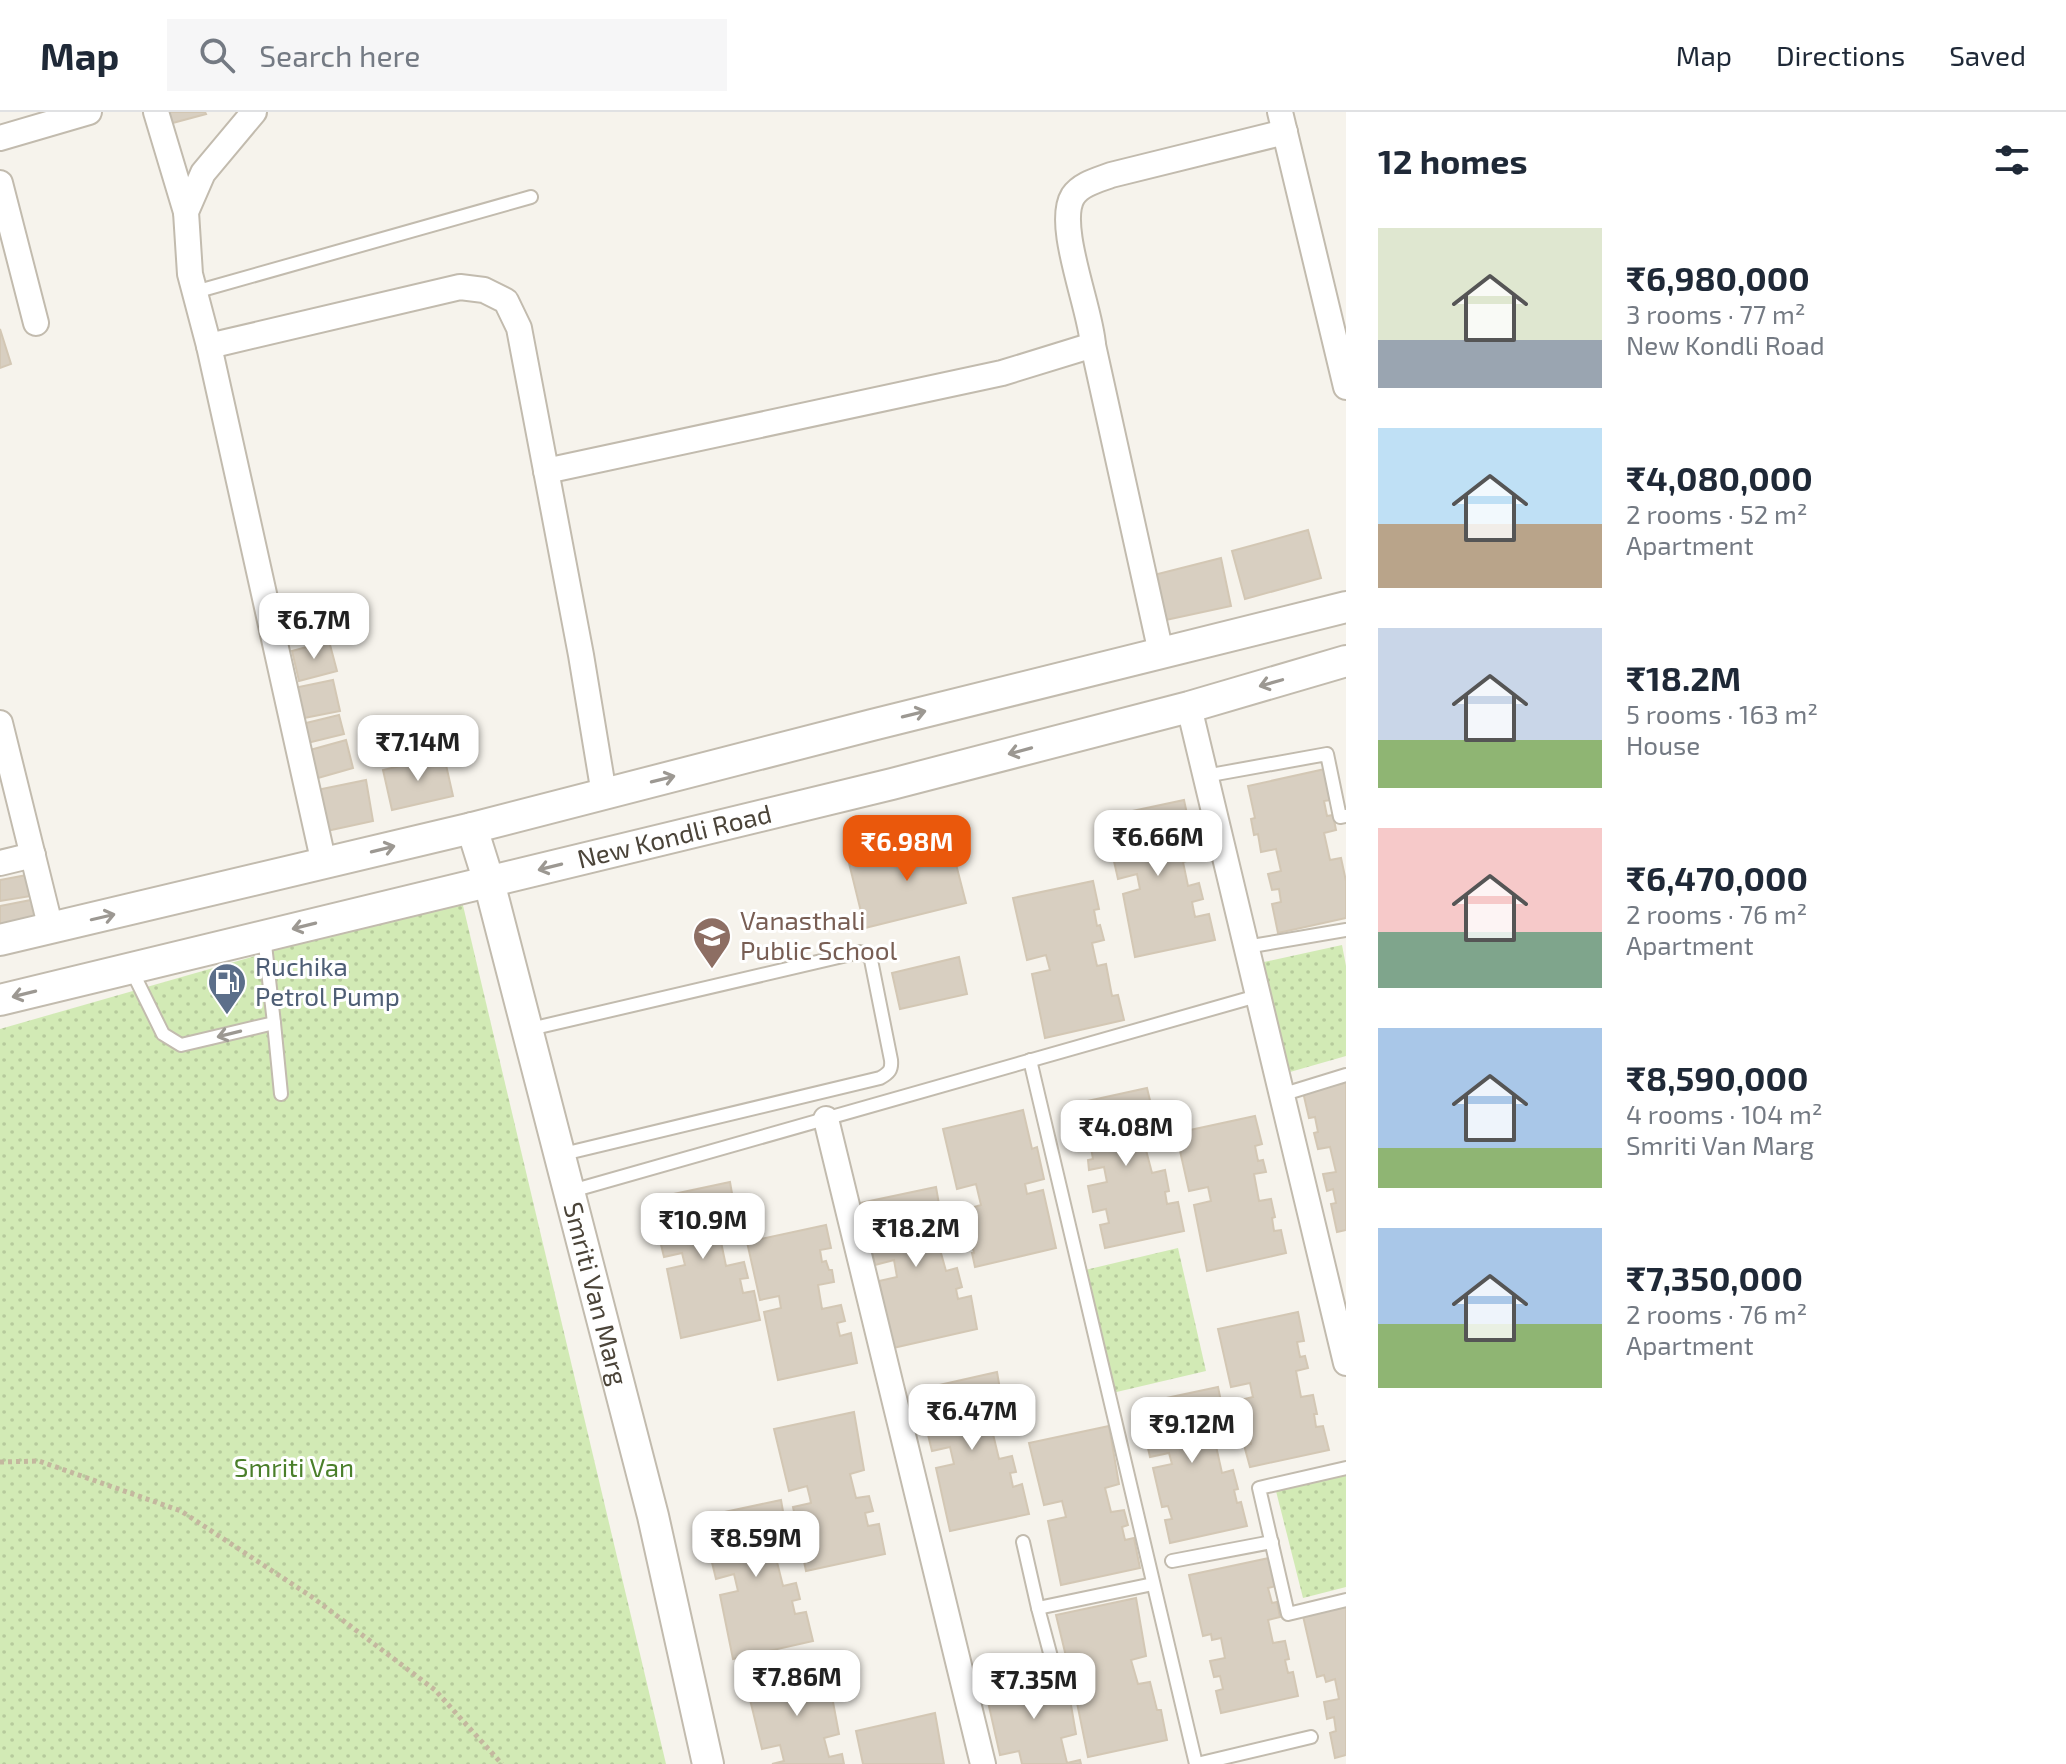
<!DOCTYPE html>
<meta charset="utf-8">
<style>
:root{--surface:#fff;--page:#f6f6f7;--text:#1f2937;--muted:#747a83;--line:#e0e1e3;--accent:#ea580c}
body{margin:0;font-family:"Exo 2",sans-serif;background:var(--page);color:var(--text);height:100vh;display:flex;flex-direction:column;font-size:30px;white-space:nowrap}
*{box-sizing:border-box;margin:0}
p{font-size:26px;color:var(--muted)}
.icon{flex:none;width:44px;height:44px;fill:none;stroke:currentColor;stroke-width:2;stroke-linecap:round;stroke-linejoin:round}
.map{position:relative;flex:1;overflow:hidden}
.drawer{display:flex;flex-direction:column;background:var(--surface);width:720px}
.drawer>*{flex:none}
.price{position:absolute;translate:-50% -68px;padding:0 18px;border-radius:16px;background:#fff;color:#222;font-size:26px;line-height:52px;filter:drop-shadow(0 2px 4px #0008)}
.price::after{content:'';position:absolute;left:50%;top:48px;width:24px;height:18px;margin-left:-12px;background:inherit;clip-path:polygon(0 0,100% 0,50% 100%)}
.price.active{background:var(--accent);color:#fff}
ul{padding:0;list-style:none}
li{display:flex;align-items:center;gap:24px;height:200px;padding:0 32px}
li span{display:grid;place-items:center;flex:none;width:224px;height:160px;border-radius:0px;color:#555}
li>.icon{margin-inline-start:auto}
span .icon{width:96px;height:96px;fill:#fffc;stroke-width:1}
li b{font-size:34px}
h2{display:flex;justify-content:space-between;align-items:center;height:96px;padding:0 32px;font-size:34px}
header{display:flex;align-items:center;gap:48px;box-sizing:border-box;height:112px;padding:0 40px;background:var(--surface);border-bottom:2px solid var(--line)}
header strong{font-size:38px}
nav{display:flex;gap:44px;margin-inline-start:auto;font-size:28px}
.search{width:560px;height:72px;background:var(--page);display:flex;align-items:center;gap:20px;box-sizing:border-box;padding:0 28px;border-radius:0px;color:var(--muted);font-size:30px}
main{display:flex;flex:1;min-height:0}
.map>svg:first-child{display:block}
.park{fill:url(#park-dots)}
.building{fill:#d8cfc1;stroke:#d3c7b4;stroke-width:2}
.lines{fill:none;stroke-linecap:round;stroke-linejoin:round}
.service-casing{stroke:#c2bbae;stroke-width:16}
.minor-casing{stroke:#c2bbae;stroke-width:28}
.tertiary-casing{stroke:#c2bbae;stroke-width:34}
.path{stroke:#c4b79f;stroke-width:5;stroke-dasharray:4 4;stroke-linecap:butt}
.service{stroke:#fff;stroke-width:12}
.minor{stroke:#fff;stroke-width:24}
.tertiary{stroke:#fff;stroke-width:30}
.oneway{stroke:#9c9892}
.labels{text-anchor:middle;stroke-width:6;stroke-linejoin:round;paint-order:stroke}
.street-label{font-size:26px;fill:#4b4439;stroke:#fff}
.education-label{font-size:26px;fill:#785e54;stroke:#fff;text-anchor:start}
.service-label{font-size:26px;fill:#4e5e75;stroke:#fff;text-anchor:start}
.park-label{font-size:26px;fill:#4a7f2a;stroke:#fff}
</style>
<header>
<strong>Map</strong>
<div class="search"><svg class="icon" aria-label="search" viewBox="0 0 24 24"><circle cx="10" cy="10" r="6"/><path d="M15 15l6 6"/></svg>Search here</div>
<nav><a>Map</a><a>Directions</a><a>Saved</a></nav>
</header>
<main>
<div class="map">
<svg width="1346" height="1652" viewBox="0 0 1346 1652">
<defs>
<pattern id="park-dots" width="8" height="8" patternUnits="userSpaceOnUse" patternTransform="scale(2)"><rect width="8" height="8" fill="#d2eab5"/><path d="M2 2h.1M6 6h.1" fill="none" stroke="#b6ca9c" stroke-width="1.8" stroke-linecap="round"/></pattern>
</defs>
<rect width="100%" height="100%" fill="#f6f3ec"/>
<g class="park">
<polygon points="461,785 666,1652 0,1652 0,917"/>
<polygon points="1342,833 1346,854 1346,944 1276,964 1250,853"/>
<polygon points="1178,1136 1206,1259 1108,1282 1081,1159"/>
<polygon points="1346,1362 1346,1475 1303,1486 1276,1379"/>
</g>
<g class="building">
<polygon points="166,0 205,0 206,2 169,12"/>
<polygon points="0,217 11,252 0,256"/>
<polygon points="1308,418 1321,466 1245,487 1232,439"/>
<polygon points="1221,446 1231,494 1161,509 1150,464"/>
<polygon points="329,529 337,559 299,569 292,539"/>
<polygon points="333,568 340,599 299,607 294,576"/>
<polygon points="339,603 344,622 307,631 302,612"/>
<polygon points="346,628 353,656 318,666 310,638"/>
<polygon points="444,644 453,684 392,698 383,658"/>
<polygon points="1325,657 1331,688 1324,689 1327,704 1333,703 1336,718 1324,721 1330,748 1341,746 1346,769 1346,806 1278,821 1272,792 1281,790 1279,777 1272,778 1268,762 1281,759 1276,737 1261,740 1258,722 1254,723 1251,707 1255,706 1248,674"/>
<polygon points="366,668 373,709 322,720 312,679"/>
<polygon points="1184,688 1190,716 1184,718 1188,733 1191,732 1194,747 1183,750 1188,774 1199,771 1203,787 1192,790 1195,805 1209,802 1215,828 1135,845 1123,782 1140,777 1137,762 1118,767 1104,705"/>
<polygon points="949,725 966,791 865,816 849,751"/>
<polygon points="27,763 31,784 0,789 0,768"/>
<polygon points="1093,769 1099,797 1094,798 1097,814 1100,813 1104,828 1092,831 1097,854 1106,852 1112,884 1118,883 1124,908 1045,926 1032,862 1050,858 1046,843 1027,848 1013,786"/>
<polygon points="36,787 40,806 0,813 0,794"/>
<polygon points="959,845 967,882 900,897 892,861"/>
<polygon points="1346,971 1346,1118 1337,1120 1331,1092 1336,1091 1333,1077 1327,1079 1323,1062 1336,1060 1330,1035 1318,1037 1314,1021 1318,1020 1315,1005 1309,1006 1303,980"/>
<polygon points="1147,976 1155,1009 1147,1011 1150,1023 1156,1021 1160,1036 1146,1038 1152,1061 1165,1058 1169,1079 1165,1080 1167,1092 1178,1090 1184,1119 1105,1136 1100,1113 1109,1111 1106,1097 1093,1100 1088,1074 1107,1070 1104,1055 1089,1058 1088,1048 1093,1047 1091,1036 1084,1037 1081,1020 1075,1021 1069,993"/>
<polygon points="1023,998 1032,1037 1037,1035 1044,1067 1025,1072 1027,1082 1043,1078 1056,1136 975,1155 972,1141 974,1141 964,1098 981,1093 976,1072 957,1077 943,1017"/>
<polygon points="1255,1004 1262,1032 1255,1034 1258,1049 1263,1048 1266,1060 1254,1062 1259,1089 1271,1087 1275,1105 1272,1106 1274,1119 1281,1118 1286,1141 1207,1159 1194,1093 1211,1089 1208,1075 1189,1079 1176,1021"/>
<polygon points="730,1070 734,1093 723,1096 726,1107 729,1106 731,1116 735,1115 737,1127 721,1130 726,1154 744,1150 748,1166 740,1167 743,1181 754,1179 760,1208 681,1226 667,1157 685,1153 682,1141 664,1145 650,1087"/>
<polygon points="936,1075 946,1133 939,1134 946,1159 957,1156 962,1175 956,1177 958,1187 971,1184 977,1217 893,1236 879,1169 897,1165 894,1148 875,1153 860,1091"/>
<polygon points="826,1113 831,1136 820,1138 822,1150 826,1149 829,1158 832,1158 834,1170 818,1173 822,1197 841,1193 845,1209 837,1211 840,1224 851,1221 857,1251 778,1268 764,1200 781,1196 779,1184 760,1188 747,1130"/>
<polygon points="1298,1200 1304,1229 1297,1230 1300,1245 1305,1244 1308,1256 1296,1259 1301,1285 1313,1283 1317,1302 1314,1302 1316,1315 1323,1314 1329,1338 1250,1355 1244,1333 1251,1332 1248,1318 1242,1320 1236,1289 1253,1285 1250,1271 1231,1275 1218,1217"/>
<polygon points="997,1260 1007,1318 993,1322 999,1347 1012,1344 1016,1360 1010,1361 1013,1375 1022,1372 1029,1402 950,1419 936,1356 954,1352 950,1335 932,1339 917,1278"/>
<polygon points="1218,1275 1224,1304 1217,1305 1220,1320 1225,1319 1228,1331 1216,1334 1222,1361 1233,1358 1238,1377 1234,1378 1237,1391 1241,1390 1247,1414 1170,1431 1165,1408 1172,1407 1168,1394 1162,1395 1153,1356 1172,1352 1169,1341 1150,1345 1138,1292"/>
<polygon points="854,1300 864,1358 850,1362 856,1386 869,1384 873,1399 865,1401 868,1414 879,1412 885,1442 806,1459 793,1395 811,1391 810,1386 807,1374 789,1379 774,1317"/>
<polygon points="1109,1314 1119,1372 1105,1376 1111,1400 1124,1398 1128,1413 1122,1415 1125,1428 1134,1426 1140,1456 1061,1473 1048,1409 1066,1405 1062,1389 1044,1393 1029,1331"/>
<polygon points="781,1388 791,1445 777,1450 783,1474 796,1471 800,1487 792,1489 795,1502 806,1500 813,1529 733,1547 720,1483 738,1479 734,1462 716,1467 701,1405"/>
<polygon points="1269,1446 1276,1474 1268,1476 1272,1491 1277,1490 1280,1505 1268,1508 1273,1531 1285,1529 1289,1547 1285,1548 1288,1561 1293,1560 1298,1584 1221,1601 1216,1579 1223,1577 1220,1564 1214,1565 1210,1549 1225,1546 1221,1526 1212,1528 1211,1522 1203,1524 1189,1463"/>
<polygon points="1136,1486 1146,1544 1131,1548 1138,1572 1150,1570 1157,1598 1161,1598 1167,1628 1088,1645 1075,1581 1093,1577 1089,1561 1071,1565 1056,1503"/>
<polygon points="1346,1495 1346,1643 1335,1646 1330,1621 1336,1619 1334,1605 1327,1607 1324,1590 1339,1587 1335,1567 1326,1570 1324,1563 1317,1565 1303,1504"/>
<polygon points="827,1558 839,1622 824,1626 829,1645 842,1642 844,1652 772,1652 784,1649 780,1633 762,1637 747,1575"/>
<polygon points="1066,1564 1076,1622 1061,1626 1067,1651 1080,1648 1081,1652 1022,1652 1019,1639 1000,1643 986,1581"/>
<polygon points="935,1601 944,1652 863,1652 856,1619"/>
</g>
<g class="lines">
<g class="service-casing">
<g id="service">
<polyline points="195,180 531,85"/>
<polyline points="1205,664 1327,642 1340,705 1346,704"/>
<polyline points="1246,835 1346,818"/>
<polyline points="131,857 163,922 181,933 274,911 264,824"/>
<polyline points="274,911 281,982"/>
<path d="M526,918L860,840L866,842L871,848L891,948C892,958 889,961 880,966L559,1043"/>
<polyline points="1030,948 1196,1652"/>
<polyline points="1281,983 1346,963"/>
<polyline points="568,1080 1257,884"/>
<polyline points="1346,1356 1259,1376 1288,1502 1346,1488"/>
<polyline points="1023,1430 1038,1496"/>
<polyline points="1172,1449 1272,1430"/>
<polyline points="1054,1556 1038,1496 1153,1472"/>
<polyline points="1197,1652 1311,1625"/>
</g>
</g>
<g class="minor-casing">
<g id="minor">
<polyline points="156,0 186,100"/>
<polyline points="254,0 203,61 186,100 190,162 209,234 324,752"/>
<polyline points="1280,0 1346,275"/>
<polyline points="0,26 89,0"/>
<polyline points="0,71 36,211"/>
<polyline points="209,234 460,175 484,178 506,189 519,216 581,543 604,682"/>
<polyline points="546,359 1002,261 1093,233"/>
<path d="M1161,541L1093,233C1091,197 1055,113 1073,84C1081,72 1098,68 1111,63L1285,20"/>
<polyline points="1189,595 1346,1251"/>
<polyline points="0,611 51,817"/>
<polyline points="0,751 33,743"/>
<polyline points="826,1007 983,1652"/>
</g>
</g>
<g class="tertiary-casing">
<g id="tertiary">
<path id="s1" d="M472,716L489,770L653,1404L708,1652"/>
<polyline points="0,828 472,716 872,613 1346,495"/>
<path id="s2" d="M0,888L892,672L1189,595L1346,549"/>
</g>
</g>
<polyline class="path" points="0,1350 39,1349 181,1399 312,1485 435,1578 502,1652"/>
<use href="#service" class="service"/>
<use href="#minor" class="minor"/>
<use href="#tertiary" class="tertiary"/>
</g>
<defs><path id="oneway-shaft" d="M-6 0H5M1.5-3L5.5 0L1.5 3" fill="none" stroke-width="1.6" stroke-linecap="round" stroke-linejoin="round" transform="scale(2)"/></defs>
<g class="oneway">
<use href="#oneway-shaft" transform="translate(1271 571) rotate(164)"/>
<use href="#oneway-shaft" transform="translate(914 602) rotate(-14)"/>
<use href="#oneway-shaft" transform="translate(1020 639) rotate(165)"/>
<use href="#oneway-shaft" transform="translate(663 667) rotate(-14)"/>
<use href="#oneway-shaft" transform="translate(383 737) rotate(-14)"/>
<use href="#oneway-shaft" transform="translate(550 755) rotate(166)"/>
<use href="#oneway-shaft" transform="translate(103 805) rotate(-13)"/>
<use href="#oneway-shaft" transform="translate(304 814) rotate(166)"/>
<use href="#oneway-shaft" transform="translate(24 882) rotate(166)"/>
<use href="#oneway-shaft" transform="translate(229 922) rotate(166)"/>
</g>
<defs>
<g id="school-pin" transform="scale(2)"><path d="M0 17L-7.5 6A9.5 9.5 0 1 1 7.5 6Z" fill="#8d6e63" stroke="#fff"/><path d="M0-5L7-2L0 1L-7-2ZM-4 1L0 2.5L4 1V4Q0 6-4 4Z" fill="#fff"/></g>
<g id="fuel-pin" transform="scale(2)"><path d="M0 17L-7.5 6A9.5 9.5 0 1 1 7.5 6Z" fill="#5c6f8a" stroke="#fff"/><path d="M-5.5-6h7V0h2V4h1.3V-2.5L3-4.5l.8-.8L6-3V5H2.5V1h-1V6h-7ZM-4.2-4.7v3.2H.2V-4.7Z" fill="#fff"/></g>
</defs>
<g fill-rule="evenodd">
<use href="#school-pin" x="712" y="824"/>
<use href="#fuel-pin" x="227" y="870"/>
</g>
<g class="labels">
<g class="street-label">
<text dy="9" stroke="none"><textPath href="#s2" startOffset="694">New Kondli Road</textPath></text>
<text dy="9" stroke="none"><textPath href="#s1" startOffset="482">Smriti Van Marg</textPath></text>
</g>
<g class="education-label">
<text x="740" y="818">Vanasthali<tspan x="740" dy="30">Public School</tspan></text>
</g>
<g class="service-label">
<text x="255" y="864">Ruchika<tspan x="255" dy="30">Petrol Pump</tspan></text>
</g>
<g class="park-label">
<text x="294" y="1365">Smriti Van</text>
</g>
</g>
</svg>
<b class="price" style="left:314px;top:549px">₹6.7M</b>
<b class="price" style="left:418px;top:671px">₹7.14M</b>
<b class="price" style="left:1158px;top:766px">₹6.66M</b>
<b class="price active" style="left:907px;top:771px">₹6.98M</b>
<b class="price" style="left:1126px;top:1056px">₹4.08M</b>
<b class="price" style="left:703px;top:1149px">₹10.9M</b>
<b class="price" style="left:916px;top:1157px">₹18.2M</b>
<b class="price" style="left:972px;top:1340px">₹6.47M</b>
<b class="price" style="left:1192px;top:1353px">₹9.12M</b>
<b class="price" style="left:756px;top:1467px">₹8.59M</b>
<b class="price" style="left:797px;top:1606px">₹7.86M</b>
<b class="price" style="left:1034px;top:1609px">₹7.35M</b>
</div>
<section class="drawer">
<h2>12 homes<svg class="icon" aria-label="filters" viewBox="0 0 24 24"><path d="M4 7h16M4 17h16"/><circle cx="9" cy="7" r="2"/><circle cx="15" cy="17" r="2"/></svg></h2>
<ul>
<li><span style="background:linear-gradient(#dfe7d0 70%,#9aa5b1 0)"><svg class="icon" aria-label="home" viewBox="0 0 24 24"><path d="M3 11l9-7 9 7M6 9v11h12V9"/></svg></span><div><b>₹6,980,000</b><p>3 rooms · 77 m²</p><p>New Kondli Road</p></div></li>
<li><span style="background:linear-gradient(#bfe0f5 60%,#b9a48a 0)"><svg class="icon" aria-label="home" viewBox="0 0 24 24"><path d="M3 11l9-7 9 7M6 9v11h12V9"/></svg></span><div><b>₹4,080,000</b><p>2 rooms · 52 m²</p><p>Apartment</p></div></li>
<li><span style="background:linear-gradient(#c9d6e8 70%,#8fb573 0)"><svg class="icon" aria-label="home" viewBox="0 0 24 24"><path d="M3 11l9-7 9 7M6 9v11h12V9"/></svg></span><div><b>₹18.2M</b><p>5 rooms · 163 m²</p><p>House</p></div></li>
<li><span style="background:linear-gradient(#f6c9c9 65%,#7fa58c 0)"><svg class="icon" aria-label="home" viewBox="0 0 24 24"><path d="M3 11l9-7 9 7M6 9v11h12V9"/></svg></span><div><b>₹6,470,000</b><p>2 rooms · 76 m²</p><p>Apartment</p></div></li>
<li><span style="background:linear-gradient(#a9c7e8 75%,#8fb573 0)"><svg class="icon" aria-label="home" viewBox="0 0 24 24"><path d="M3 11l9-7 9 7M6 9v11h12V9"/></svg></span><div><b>₹8,590,000</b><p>4 rooms · 104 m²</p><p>Smriti Van Marg</p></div></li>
<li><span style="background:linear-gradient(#a9c7e8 60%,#8fb573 0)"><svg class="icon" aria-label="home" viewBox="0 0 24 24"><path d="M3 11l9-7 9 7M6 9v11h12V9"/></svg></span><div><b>₹7,350,000</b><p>2 rooms · 76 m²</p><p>Apartment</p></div></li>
</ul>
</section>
</main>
